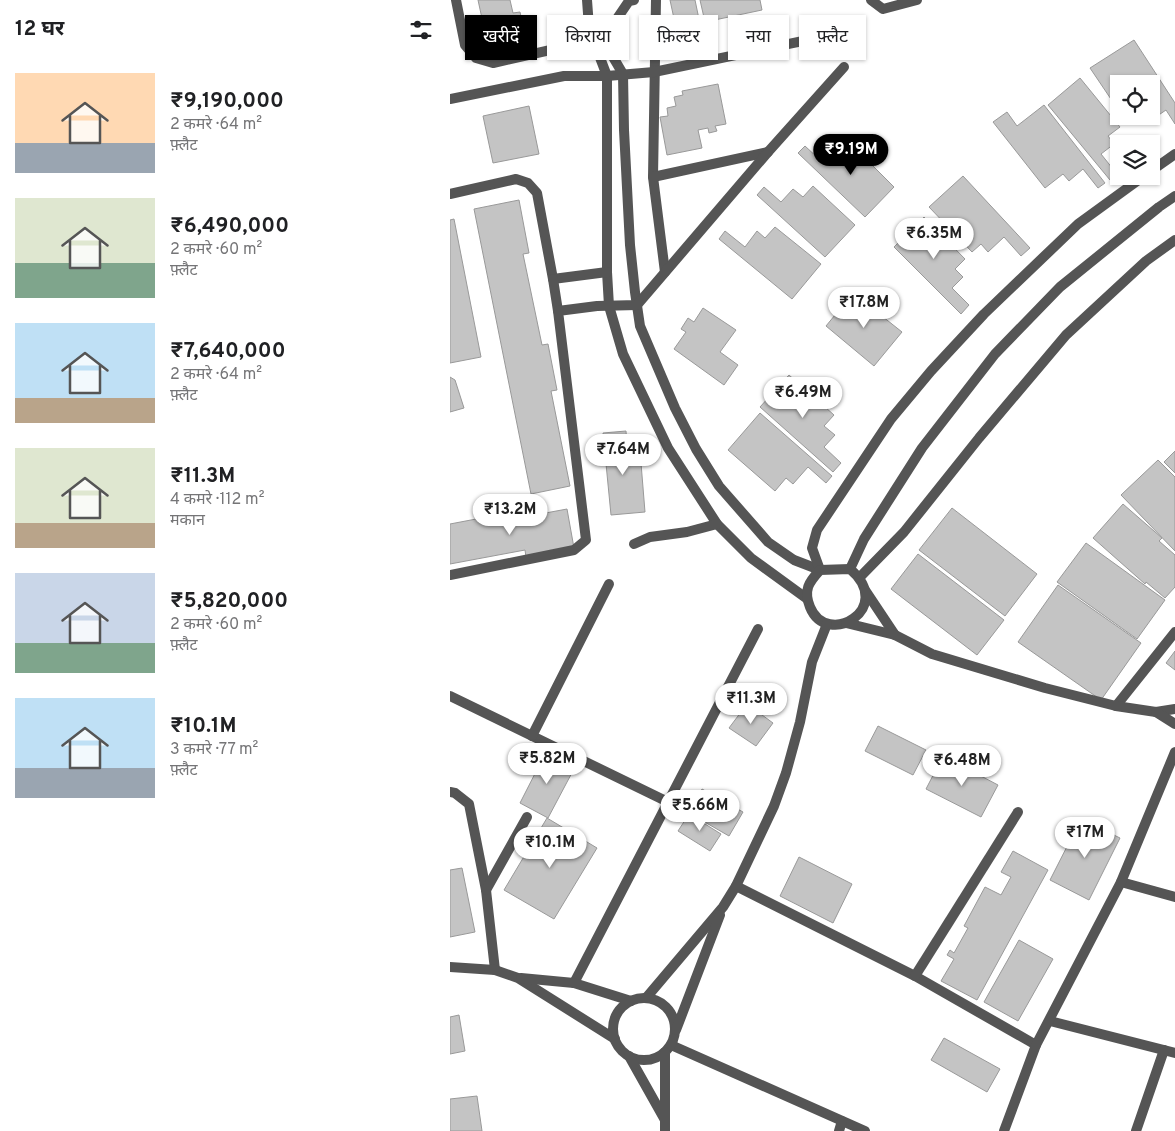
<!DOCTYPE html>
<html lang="hi">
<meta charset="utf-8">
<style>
:root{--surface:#fff;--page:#f2f2f2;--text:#202124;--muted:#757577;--accent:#000}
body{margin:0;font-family:Overpass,"Noto Sans Devanagari",sans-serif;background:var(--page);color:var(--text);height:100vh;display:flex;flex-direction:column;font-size:19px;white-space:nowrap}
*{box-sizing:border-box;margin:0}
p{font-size:16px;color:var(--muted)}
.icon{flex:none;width:28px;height:28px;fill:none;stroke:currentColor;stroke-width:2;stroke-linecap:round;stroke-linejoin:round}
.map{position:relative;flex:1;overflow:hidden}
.details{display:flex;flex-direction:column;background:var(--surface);width:450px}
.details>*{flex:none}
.hud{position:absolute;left:15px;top:15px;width:475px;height:45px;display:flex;gap:10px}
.fabs{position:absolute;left:660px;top:75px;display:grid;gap:10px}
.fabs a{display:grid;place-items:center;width:50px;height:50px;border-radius:0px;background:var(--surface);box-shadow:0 1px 4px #0004;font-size:25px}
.price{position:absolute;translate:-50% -42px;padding:0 11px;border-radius:18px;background:#fff;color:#222;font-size:16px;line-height:32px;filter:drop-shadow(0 1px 2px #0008)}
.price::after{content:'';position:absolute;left:50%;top:30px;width:15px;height:11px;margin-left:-8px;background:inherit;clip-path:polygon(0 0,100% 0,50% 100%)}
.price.selected{background:var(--accent);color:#fff}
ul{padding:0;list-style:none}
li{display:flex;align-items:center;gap:15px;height:125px;padding:0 15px}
li span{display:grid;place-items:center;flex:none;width:140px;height:100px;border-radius:0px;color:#555}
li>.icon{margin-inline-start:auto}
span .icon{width:60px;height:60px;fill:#fffc;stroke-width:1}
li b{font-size:21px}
h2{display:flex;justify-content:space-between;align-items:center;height:60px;padding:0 15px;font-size:21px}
.tag{padding:0 18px;border-radius:0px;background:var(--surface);box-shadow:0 1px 4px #0004;font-size:18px;line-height:45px}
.tag.selected{background:var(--accent);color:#fff}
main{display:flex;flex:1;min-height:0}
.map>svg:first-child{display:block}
.building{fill:#c4c4c4;stroke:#999}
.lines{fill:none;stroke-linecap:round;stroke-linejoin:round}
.minor{stroke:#555;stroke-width:10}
.tertiary{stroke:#555;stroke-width:10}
</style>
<main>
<section class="details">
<h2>12 घर<svg class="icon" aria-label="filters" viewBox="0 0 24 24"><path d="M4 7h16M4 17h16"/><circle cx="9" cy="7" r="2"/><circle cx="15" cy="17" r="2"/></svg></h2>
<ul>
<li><span style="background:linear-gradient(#ffd9b3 70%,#9aa5b1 0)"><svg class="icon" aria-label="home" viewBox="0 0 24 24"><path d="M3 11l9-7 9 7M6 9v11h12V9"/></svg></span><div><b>₹9,190,000</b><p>2 कमरे · 64 m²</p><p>फ़्लैट</p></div></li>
<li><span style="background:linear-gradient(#dfe7d0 65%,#7fa58c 0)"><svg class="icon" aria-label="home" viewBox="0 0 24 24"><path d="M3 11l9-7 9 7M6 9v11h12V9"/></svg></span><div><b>₹6,490,000</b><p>2 कमरे · 60 m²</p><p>फ़्लैट</p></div></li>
<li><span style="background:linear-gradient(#bfe0f5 75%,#b9a48a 0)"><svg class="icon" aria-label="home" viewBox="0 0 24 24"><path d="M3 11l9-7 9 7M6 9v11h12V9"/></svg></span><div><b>₹7,640,000</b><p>2 कमरे · 64 m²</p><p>फ़्लैट</p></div></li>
<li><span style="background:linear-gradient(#dfe7d0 75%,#b9a48a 0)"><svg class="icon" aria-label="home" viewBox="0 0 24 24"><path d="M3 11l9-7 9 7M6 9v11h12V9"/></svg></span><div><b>₹11.3M</b><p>4 कमरे · 112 m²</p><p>मकान</p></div></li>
<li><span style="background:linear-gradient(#c9d6e8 70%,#7fa58c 0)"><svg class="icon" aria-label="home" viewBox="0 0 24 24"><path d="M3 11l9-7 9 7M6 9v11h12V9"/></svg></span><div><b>₹5,820,000</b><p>2 कमरे · 60 m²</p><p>फ़्लैट</p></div></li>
<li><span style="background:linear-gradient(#bfe0f5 70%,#9aa5b1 0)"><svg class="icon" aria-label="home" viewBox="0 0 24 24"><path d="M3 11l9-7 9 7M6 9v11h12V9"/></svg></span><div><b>₹10.1M</b><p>3 कमरे · 77 m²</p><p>फ़्लैट</p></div></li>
</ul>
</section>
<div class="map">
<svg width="725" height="1131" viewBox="0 0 725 1131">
<rect width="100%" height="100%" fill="#fff"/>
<g class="building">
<polygon points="28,0 60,0 63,13 70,12 72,21 64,23 66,31 36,37"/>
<polygon points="220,0 245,0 250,24 226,28"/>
<polygon points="250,0 310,0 312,10 255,22"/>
<polygon points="684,40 725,103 725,124 716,110 697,123 692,116 701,116 701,84 669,84 669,111 640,68"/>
<polygon points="630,78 670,127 658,136 664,144 651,154 667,174 660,180 598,105"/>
<polygon points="268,84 276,124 265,126 267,131 259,133 258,128 248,130 252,148 217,155 210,117 218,116 217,108 226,106 224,97 233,95 232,91"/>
<polygon points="594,105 655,183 648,188 633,169 619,181 613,174 595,188 543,122 557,112 567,126"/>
<polygon points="79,106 89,154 43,163 33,116"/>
<polygon points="672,116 688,116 677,124"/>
<polygon points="399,142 444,187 415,217 348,153 355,146 369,159 384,144 390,151"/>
<polygon points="513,176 580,248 571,256 554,237 538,252 531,244 522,252 479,207"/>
<polygon points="363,186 405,225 375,257 307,195 314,187 331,202 343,189 353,197"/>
<polygon points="69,200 79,253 73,254 92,345 98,344 107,390 101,391 120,486 81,494 24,209"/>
<polygon points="474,217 515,259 505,269 513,277 502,288 519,305 511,314 444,247"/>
<polygon points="4,219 31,357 0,363 0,220"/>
<polygon points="325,227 371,264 342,299 269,239 275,231 295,247 307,231 315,238"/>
<polygon points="403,293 452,332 424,366 376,326"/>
<polygon points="253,308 286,330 270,352 288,365 274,385 224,349 236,332 231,329 238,318 244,322"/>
<polygon points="339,375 384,415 374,426 385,435 374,447 391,463 383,472 310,407"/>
<polygon points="0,377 5,380 14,408 0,412"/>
<polygon points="310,413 382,476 376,483 358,467 343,484 336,478 325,491 278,450"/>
<polygon points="176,431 177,445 183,445 184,464 191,463 195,512 161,515 153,433"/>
<polygon points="725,451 725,473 714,462"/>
<polygon points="708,460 725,477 725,551 671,495"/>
<polygon points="673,504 712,538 709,541 725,555 725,587 715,598 696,582 695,584 643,538"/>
<polygon points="502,508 587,574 555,616 469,550"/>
<polygon points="117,509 124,548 76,557 75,550 0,564 0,524 68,511 69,518"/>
<polygon points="636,543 715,600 687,639 607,582"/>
<polygon points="468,554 554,620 527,655 441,589"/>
<polygon points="608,585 691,643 651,700 568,642"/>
<polygon points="725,651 725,670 716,663"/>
<polygon points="297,704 323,723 306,746 279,728"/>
<polygon points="428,726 476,750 463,775 415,751"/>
<polygon points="96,752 125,767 98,818 70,803"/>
<polygon points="493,756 548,785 531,817 476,789"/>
<polygon points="252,789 293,812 279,836 239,813"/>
<polygon points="239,814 271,834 260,851 228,831"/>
<polygon points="97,818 147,848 104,919 54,890"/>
<polygon points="631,819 670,838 639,900 600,880"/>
<polygon points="563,851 598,870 527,1000 491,981 504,959 497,955 500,950 504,953 518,928 514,926 535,887 551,895 561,877 551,872"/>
<polygon points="349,857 402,884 383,923 330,896"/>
<polygon points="12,868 25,932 0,937 0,870"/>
<polygon points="569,940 603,959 568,1021 534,1002"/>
<polygon points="9,1015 15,1051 0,1054 0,1017"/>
<polygon points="494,1038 550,1069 537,1092 481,1060"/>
<polygon points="27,1096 32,1131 0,1131 0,1099"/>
</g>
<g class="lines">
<g class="minor">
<polyline points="6,0 15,45 26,58 43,63 140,41"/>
<polyline points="137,0 140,41 149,55 157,76 157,272 159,306 173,354 218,448 267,524 301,558 356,598"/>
<polyline points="184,0 179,1 164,23 163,57 173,74 174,130 180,245 185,292 190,326 225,408 246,449 269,486 318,542 344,560 370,570"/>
<polyline points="206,0 203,177 215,272"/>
<polyline points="421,0 433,9 467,0"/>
<polyline points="0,99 114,76 157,76 204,72 372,37"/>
<polyline points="701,171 725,154"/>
<polyline points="203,177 318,152"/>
<polyline points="0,194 66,179 78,183 87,193 103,279 157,272"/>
<polyline points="103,279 108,311"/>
<polyline points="184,544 200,537 237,532 267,524"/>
<polyline points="370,570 362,548 367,530 441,419 481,371 534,314 628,224 694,176"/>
<polyline points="0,575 124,550 136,540 108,311 147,306 187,305 318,152 394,67"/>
<polyline points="410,577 454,532 529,438 616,335 696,261 725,240"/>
<polyline points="0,696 218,802"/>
<polyline points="666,706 725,632"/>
<polyline points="82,736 159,584"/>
<polyline points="0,792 5,793 19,804 36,890 45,970"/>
<polyline points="671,882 725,897"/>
<polyline points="286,886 465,976 586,1045"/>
<polyline points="36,890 77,817"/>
<polyline points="465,976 568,812"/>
<polyline points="124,983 308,629"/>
<polyline points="600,1021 725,1053"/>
<polyline points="221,1045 415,1131"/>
<polyline points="389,1131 392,1121"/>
<polyline points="554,1131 586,1045 671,882 725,752"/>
<polyline points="686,1131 714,1050"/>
</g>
<g class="tertiary">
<polyline points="400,569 414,539 472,448 545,354 610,287 709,207 725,196"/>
<path d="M400,569C446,608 377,649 360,607C353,590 359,582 370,570Z"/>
<polyline points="415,590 445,635"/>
<polyline points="396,623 445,635 482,654 595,688 666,706 706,712 725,709"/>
<polyline points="706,712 725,724"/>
<polyline points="0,967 45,970 68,978 165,1039"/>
<polyline points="71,978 124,983 181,1001"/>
<polyline points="196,998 273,907 286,886 324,806 336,773 350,722 362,662 377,624"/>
<circle cx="194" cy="1029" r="31"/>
<polyline points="226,1030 270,915"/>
<polyline points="179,1056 215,1120"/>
<polyline points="215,1131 215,1052"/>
</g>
</g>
</svg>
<div class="fabs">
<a><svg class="icon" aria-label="locate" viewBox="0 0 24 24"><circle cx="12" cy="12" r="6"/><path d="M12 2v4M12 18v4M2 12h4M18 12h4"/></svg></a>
<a><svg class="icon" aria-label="layers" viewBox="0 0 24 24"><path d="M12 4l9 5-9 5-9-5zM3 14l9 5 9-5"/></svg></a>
</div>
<b class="price selected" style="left:401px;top:176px">₹9.19M</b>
<b class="price" style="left:484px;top:260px">₹6.35M</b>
<b class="price" style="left:414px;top:329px">₹17.8M</b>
<b class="price" style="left:353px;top:419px">₹6.49M</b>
<b class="price" style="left:173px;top:476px">₹7.64M</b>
<b class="price" style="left:60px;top:536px">₹13.2M</b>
<b class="price" style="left:301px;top:725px">₹11.3M</b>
<b class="price" style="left:97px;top:785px">₹5.82M</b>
<b class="price" style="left:512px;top:787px">₹6.48M</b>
<b class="price" style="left:250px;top:832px">₹5.66M</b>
<b class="price" style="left:635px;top:859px">₹17M</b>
<b class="price" style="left:100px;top:869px">₹10.1M</b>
<div class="hud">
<a class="tag selected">खरीदें</a>
<a class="tag">किराया</a>
<a class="tag">फ़िल्टर</a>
<a class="tag">नया</a>
<a class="tag">फ़्लैट</a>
</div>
</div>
</main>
